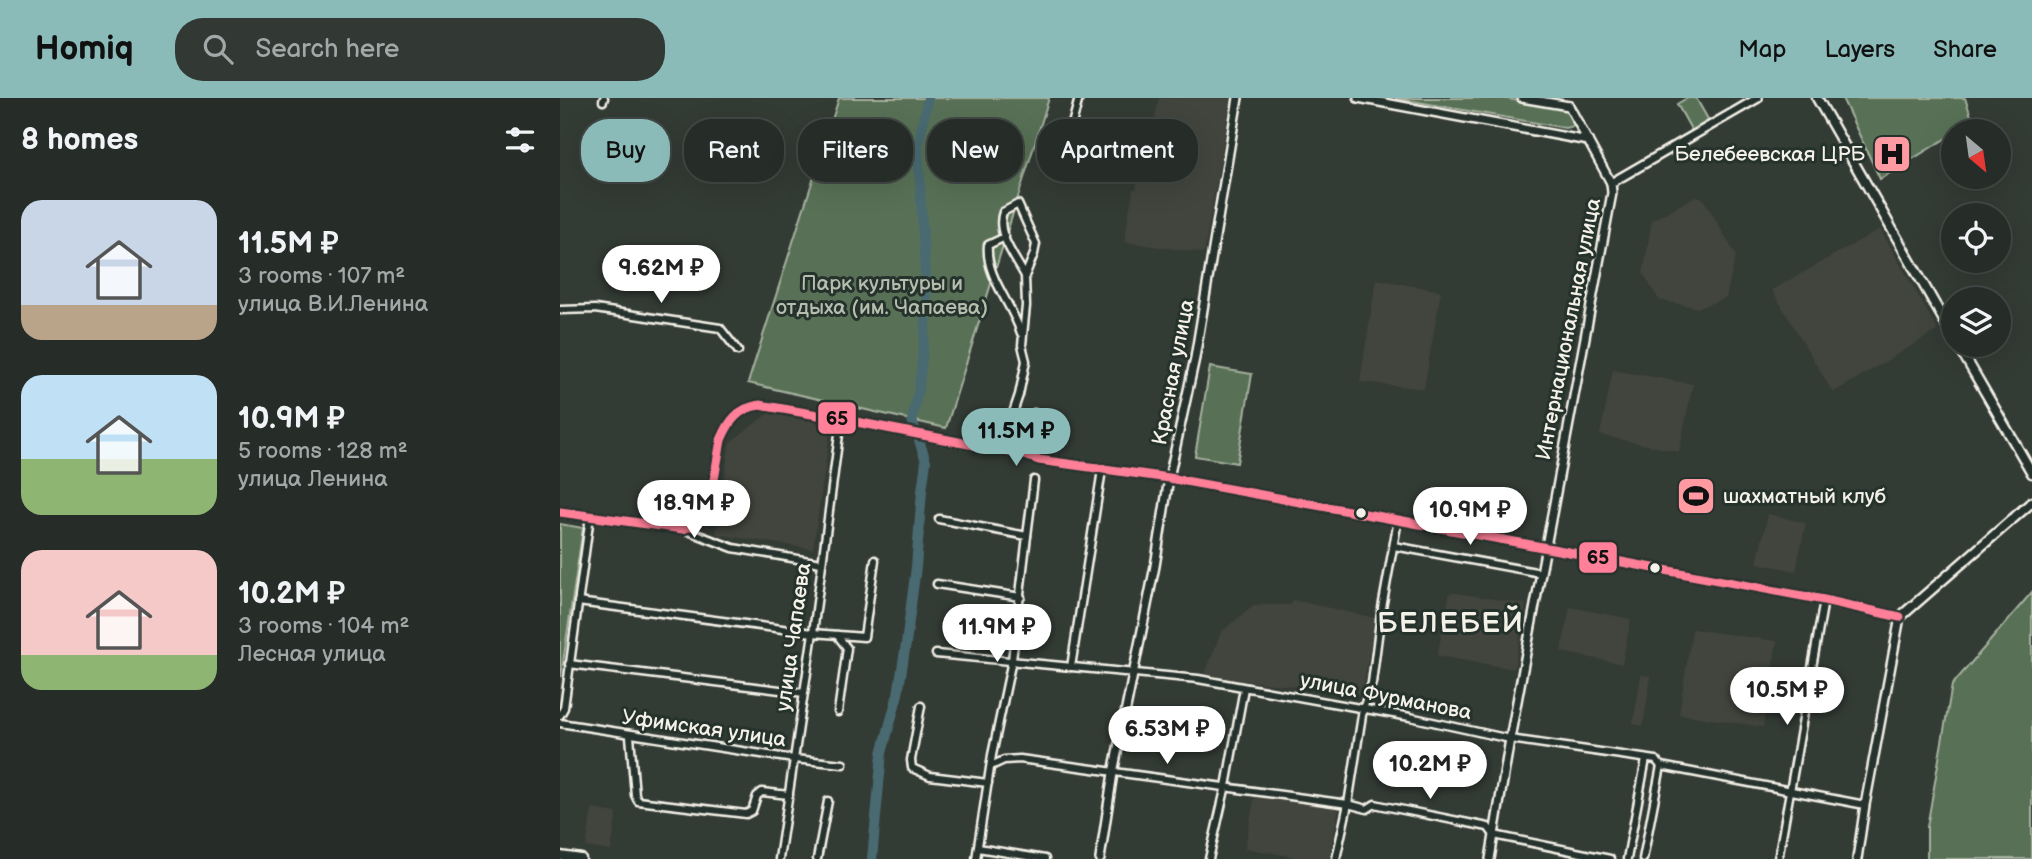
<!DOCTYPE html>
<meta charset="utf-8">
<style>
:root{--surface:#262c28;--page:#323834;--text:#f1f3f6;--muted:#a4a7a8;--line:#424845;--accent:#8bbbb9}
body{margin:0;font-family:"Balsamiq Sans",sans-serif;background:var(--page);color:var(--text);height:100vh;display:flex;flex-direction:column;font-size:26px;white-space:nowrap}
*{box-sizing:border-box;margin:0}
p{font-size:23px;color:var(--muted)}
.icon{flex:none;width:38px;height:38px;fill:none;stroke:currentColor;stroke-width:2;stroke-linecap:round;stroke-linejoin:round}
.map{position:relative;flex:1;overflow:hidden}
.side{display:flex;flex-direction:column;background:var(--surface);width:560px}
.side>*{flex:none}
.hud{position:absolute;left:21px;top:21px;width:665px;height:63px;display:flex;gap:14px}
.needle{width:46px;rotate:151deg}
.tools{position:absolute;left:1381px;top:21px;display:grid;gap:14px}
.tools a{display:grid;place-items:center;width:70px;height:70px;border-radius:50%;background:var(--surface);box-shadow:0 7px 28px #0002,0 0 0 2px var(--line);font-size:35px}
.price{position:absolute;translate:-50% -60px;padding:0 16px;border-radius:24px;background:#fff;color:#222;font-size:23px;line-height:46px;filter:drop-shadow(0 2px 4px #0008)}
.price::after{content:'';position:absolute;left:50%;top:42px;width:21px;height:16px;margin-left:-10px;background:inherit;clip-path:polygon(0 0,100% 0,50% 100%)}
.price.selected{background:var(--accent);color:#111}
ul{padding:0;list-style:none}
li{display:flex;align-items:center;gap:21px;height:175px;padding:0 21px}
li span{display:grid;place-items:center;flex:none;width:196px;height:140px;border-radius:21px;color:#555}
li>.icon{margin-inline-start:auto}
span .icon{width:84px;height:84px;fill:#fffc;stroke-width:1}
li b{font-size:30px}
h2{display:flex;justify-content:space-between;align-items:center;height:84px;padding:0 21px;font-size:30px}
.chip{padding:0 24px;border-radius:28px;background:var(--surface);box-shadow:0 7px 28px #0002,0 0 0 2px var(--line);font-size:24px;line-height:63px}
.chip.selected{background:var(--accent);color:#111}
header{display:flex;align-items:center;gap:42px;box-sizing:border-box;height:98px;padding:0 35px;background:var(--accent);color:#111}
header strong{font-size:33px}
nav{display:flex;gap:38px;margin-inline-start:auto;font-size:24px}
.search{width:490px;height:63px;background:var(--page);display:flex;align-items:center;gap:18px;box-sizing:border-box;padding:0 24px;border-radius:28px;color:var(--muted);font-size:26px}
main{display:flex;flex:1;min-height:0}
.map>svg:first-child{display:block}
.built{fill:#42443e}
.green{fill:#587156;stroke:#a6b19f;stroke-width:2}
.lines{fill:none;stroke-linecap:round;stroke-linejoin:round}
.river{stroke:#4a6b71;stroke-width:10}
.minor-casing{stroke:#f4f1e8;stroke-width:11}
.tertiary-casing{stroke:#f4f1e8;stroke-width:12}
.secondary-casing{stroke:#f4f1e8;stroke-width:13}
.minor{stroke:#26332d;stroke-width:6}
.tertiary{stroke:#26332d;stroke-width:7}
.secondary{stroke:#26332d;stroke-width:8}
.bus-1-casing{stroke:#26332d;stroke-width:14}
.bus-1{stroke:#ff8098;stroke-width:9}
.bus-dot{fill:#f4f1e8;stroke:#26332d;stroke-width:2.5}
.labels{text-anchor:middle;stroke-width:6;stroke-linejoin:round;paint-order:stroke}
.poi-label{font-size:21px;fill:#f4f1e8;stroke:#26332d;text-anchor:end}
.park-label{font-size:21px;fill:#b6beae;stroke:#26332d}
.street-label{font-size:21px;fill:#f4f1e8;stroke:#26332d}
.district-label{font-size:28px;font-weight:bold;letter-spacing:2px;fill:#f4f1e8;stroke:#26332d}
.line-badge{stroke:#26332d;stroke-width:2.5}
.pale-badge-label{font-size:19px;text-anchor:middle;font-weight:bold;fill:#111}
</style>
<header>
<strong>Homiq</strong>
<div class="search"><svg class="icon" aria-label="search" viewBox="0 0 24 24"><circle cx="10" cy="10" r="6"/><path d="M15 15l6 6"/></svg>Search here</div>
<nav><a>Map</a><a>Layers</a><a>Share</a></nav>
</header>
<main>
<section class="side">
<h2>8 homes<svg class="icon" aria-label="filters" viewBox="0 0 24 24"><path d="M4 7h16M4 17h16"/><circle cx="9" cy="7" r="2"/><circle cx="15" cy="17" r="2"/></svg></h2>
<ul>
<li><span style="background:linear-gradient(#c9d6e8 75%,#b9a48a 0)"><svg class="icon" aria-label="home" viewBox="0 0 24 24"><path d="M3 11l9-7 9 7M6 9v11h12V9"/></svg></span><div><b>11.5M ₽</b><p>3 rooms · 107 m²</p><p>улица В.И.Ленина</p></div></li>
<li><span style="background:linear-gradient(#bfe0f5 60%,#8fb573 0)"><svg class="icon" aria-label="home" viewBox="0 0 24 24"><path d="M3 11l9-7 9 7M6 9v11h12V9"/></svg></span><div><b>10.9M ₽</b><p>5 rooms · 128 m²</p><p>улица Ленина</p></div></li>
<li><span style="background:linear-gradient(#f6c9c9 75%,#8fb573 0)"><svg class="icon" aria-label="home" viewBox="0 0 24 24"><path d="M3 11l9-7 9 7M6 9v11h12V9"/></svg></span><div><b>10.2M ₽</b><p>3 rooms · 104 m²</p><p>Лесная улица</p></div></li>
</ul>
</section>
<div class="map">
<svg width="1472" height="761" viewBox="0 0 1472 761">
<rect width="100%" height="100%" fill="#333b35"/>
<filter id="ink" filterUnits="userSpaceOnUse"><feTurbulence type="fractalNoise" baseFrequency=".0143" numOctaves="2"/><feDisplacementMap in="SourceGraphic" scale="14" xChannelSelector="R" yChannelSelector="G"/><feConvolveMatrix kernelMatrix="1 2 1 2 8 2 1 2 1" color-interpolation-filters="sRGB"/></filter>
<g filter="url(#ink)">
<g class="built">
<polygon points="599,0 671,0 644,155 564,144 573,91 576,91 580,68 585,68"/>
<polygon points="1136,98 1143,100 1176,157 1166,200 1138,210 1099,202 1083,175 1092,122"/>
<polygon points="1320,131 1378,232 1273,295 1212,192"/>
<polygon points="816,181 881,193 864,291 800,284"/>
<polygon points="1053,272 1133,286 1119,354 1040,337"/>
<polygon points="209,315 271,327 253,451 156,436 170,344"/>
<polygon points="1208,416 1246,425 1236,473 1197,465"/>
<polygon points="890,494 966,506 954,571 877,558"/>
<polygon points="733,502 815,520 802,596 644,578 661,534 694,507 731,507"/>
<polygon points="1010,509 1071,521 1062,566 1001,554"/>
<polygon points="1132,531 1217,543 1203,629 1119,616"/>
<polygon points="1081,577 1091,578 1083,628 1073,626"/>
<polygon points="695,696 779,710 769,761 745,761 685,750"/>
<polygon points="32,711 57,715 51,753 26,749"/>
</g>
<g class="green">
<polygon points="279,0 489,0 386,330 188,285"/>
<polygon points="835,0 943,0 1009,12 1016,20 1014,28 1005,30"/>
<polygon points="1127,0 1136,0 1149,23 1132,33 1117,6"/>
<polygon points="1282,0 1405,0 1413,24 1398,33 1393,33 1393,36 1320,81"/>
<polygon points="650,269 692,276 677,365 635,358"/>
<polygon points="0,426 23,430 1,578 0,578"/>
<polygon points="1472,494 1472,761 1367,761 1367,729 1392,587"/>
</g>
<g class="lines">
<polyline class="river" points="312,761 322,655 338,596 346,546 356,469 362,393 366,363 352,322 359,289 367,213 358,48 368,0"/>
<g class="minor-casing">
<g id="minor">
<polyline points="43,3 44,0"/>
<polyline points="511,30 519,0"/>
<path d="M445,139L428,147C425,178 452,206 461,235"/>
<polyline points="0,212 35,211 160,230 178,253"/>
<path d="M440,353L459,297L466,263L462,247L466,208L465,178L474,156L476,146L458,106L443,114C435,135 455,159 465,178"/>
<polyline points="465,357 474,315"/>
<polyline points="379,421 467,438 452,562 432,657 416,761"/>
<polyline points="123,431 173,450 261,465"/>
<polyline points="467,438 474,382"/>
<polyline points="834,448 981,475"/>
<polyline points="377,486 461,499"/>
<polyline points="18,504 253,535 304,539 315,462"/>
<polyline points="822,510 838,422"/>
<polyline points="277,537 287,550 278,614"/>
<polyline points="376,556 638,581 850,619 950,641 1096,662 1101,668 1305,707"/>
<polyline points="9,566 244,595"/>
<polyline points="511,569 542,372"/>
<polyline points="361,608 351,662 352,670 370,678 428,685"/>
<polyline points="0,617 4,610 30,418"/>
<polyline points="0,625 234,661 283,666"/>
<polyline points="70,638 75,697 78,703 186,716 192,713 197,698 202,694 229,697"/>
<polyline points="431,668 444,662 460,661 788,706 807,711 815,706 824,708 928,729 934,737 1050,761"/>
<polyline points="418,750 485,761"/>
<polyline points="219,761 253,535 281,321"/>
<polyline points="257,761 268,703"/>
<polyline points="649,761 667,683 684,590"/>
<polyline points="776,761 788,706 803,611 812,585 821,515"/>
<polyline points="1067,761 1086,661"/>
<polyline points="1083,761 1101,668"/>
<polyline points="1218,761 1264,502"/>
</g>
</g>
<g class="tertiary-casing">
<g id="tertiary">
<polyline points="798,0 1028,43"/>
<polyline points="962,0 1009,8"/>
<polyline points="1051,85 1198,0"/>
<polyline points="540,761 553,675 595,468 609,380 635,260 678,0"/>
<polyline points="930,761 950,641 1052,95 1051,85 1009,8"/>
<polyline points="1297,761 1305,707 1340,519"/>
</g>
</g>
<g class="secondary-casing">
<g id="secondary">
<polyline points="1257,0 1393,238"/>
<polyline points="1398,247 1472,375"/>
<path d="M0,414L123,431L135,426L149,410L161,342C169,323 178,310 200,307L281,321L465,357L479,362L609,380L838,422L1264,502L1340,519L1472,404"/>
<polyline points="0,758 21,761"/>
</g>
</g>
<use href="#minor" class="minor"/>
<use href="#tertiary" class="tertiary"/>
<use href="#secondary" class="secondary"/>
<g class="bus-1-casing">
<path id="bus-1" d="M0,414L123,431L135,426L149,410L161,342C169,323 178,310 200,307L281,321L465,357L479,362L609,380L838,422L1264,502L1340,519"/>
</g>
<use href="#bus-1" class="bus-1"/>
</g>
</g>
<defs>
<g id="hospital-square" transform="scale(2.0125)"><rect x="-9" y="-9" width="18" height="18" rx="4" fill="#ff9aa2" stroke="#26332d"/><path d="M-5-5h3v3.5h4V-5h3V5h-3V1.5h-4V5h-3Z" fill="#111"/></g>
<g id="stadium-square" transform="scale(2.0125)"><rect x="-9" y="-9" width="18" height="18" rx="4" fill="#ff9aa2" stroke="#26332d"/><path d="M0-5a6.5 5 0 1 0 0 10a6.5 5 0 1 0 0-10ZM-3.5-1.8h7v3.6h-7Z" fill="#111"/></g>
</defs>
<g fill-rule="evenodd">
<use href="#hospital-square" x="1332" y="56"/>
<use href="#stadium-square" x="1136" y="398"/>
</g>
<g class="bus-dot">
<circle cx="801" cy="415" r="6"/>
<circle cx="1095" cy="470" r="6"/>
</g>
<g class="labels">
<g class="poi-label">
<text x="1305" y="63">Белебеевская ЦРБ</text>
<text x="1163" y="405" text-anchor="start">шахматный клуб</text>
</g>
<g class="park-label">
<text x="322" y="192">Парк культуры и<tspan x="322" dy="24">отдыха (им. Чапаева)</tspan></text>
</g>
<g class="street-label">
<text transform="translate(1008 231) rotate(-79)" y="7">Интернациональная улица</text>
<text transform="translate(613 274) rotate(-79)" y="7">Красная улица</text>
<text transform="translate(233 539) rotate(-82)" y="7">улица Чапаева</text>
<text transform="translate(826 598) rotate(11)" y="7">улица Фурманова</text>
<text transform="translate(144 630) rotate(8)" y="7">Уфимская улица</text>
</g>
<g class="district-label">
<text x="891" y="534">БЕЛЕБЕЙ</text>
</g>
</g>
<g class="line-badge">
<rect x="257" y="303" width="40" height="34" rx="7" fill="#ff8098"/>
<rect x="1018" y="443" width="40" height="33" rx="7" fill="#ff8098"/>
</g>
<g class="pale-badge-label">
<text x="277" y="327">65</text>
<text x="1038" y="466">65</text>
</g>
</svg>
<div class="tools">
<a><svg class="needle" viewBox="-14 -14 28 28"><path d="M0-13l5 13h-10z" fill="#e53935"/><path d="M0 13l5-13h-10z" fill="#a4a7a8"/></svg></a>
<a><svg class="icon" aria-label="locate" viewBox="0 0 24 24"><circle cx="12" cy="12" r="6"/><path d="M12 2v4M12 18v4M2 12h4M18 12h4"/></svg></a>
<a><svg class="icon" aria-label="layers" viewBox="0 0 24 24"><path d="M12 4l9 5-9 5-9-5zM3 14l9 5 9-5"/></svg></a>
</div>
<b class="price" style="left:101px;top:207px">9.62M ₽</b>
<b class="price selected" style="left:456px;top:370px">11.5M ₽</b>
<b class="price" style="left:134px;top:442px">18.9M ₽</b>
<b class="price" style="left:910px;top:449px">10.9M ₽</b>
<b class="price" style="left:437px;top:566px">11.9M ₽</b>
<b class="price" style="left:1227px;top:629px">10.5M ₽</b>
<b class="price" style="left:607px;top:668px">6.53M ₽</b>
<b class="price" style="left:870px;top:703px">10.2M ₽</b>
<div class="hud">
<a class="chip selected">Buy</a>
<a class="chip">Rent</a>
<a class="chip">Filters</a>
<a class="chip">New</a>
<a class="chip">Apartment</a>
</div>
</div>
</main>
